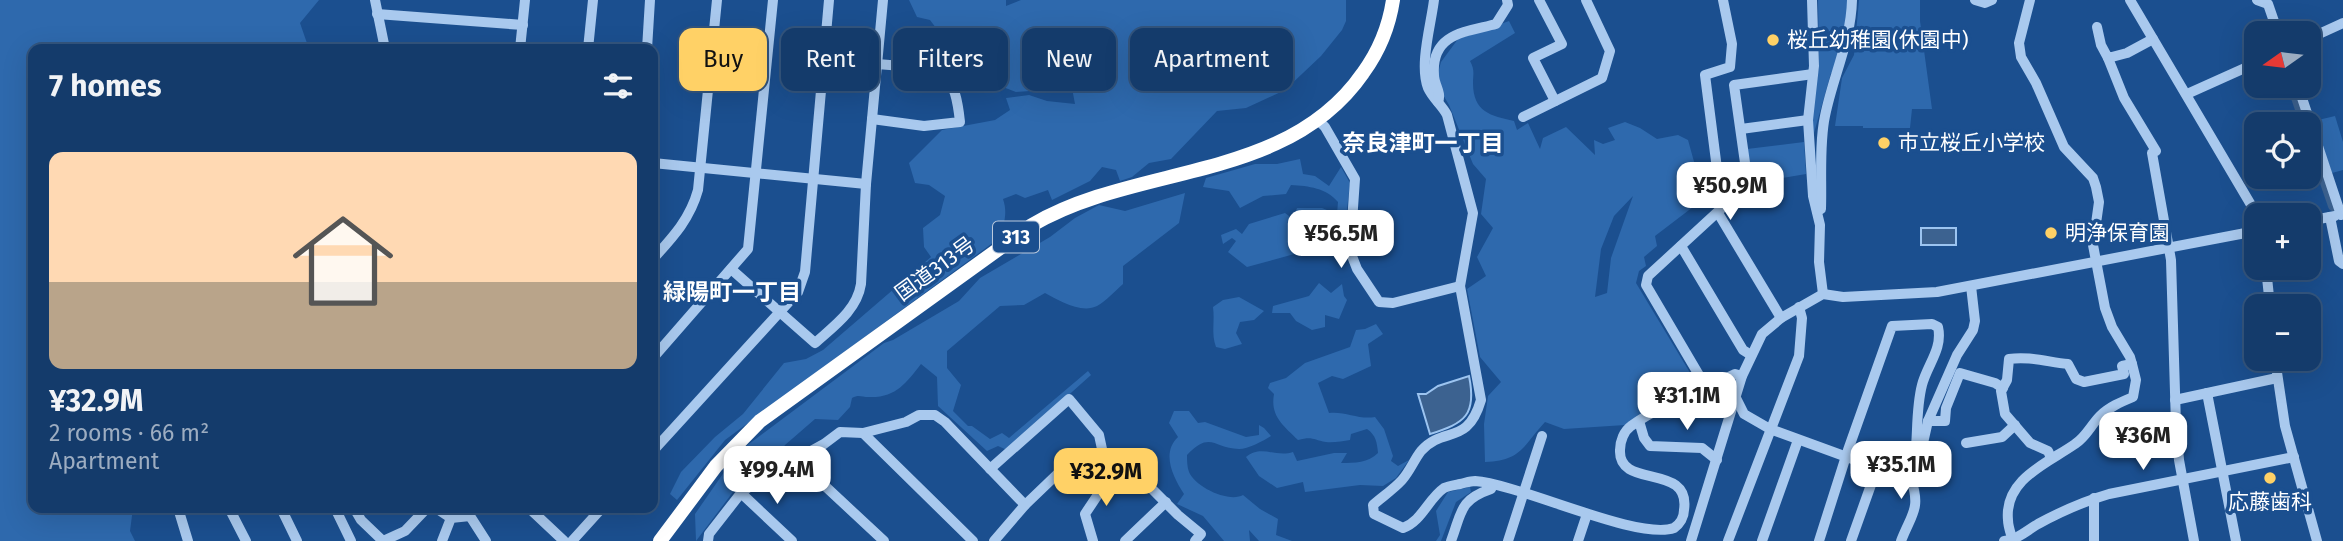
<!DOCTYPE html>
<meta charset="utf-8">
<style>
:root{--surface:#143b6b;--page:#214673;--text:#f1f3f6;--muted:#9dadc1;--line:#33557e;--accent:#ffd166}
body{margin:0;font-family:"Fira Sans","Noto Sans JP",sans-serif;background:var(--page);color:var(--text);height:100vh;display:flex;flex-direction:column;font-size:26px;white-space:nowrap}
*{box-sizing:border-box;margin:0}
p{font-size:23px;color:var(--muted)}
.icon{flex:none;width:38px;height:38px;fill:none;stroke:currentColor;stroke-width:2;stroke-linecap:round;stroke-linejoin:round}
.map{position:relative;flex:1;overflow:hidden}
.sheet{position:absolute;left:28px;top:44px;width:630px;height:469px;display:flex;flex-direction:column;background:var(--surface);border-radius:14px;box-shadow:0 7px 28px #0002,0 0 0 2px var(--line)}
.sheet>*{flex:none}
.guide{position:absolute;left:679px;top:28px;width:665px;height:63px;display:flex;gap:14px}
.needle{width:46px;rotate:256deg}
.fabs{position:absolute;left:2244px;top:21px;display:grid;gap:14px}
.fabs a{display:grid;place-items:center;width:77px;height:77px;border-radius:14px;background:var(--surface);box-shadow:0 7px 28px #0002,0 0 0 2px var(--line);font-size:35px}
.price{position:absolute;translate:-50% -60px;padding:0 16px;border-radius:14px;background:#fff;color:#222;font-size:23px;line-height:46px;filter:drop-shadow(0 2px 4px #0008)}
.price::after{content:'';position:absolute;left:50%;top:42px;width:21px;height:16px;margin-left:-10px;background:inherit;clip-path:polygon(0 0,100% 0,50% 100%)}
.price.current{background:var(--accent);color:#111}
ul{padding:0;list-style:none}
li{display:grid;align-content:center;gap:14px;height:371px;padding:0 21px}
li+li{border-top:2px solid var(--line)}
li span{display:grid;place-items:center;height:217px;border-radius:14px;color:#555}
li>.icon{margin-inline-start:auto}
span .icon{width:126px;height:126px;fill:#fffc;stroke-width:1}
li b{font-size:30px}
h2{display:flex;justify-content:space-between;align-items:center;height:84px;padding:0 21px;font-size:30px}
.chip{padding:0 24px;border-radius:14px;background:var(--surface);box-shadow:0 7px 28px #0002,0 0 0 2px var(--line);font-size:24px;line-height:63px}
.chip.current{background:var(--accent);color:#111}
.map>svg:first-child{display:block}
.green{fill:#2e69ad;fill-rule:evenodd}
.water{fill:#3c6290;stroke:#9cc4f0;stroke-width:2}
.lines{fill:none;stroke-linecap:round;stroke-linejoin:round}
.canal{stroke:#3c6290;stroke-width:10}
.minor{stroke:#a9c9ee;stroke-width:10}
.highway{stroke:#fff;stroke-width:14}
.poi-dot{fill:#ffd166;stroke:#1b4f8f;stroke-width:2.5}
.labels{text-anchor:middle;stroke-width:7;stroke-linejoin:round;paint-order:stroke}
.shield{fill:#1b4f8f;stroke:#bbcadd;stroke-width:2}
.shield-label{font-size:19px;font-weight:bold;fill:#fff}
.poi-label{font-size:21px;fill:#fff;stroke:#1b4f8f;text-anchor:start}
.street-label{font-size:21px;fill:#fff;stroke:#1b4f8f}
.neighbourhood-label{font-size:23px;font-weight:bold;fill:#fff;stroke:#1b4f8f}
</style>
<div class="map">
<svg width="2343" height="541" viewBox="0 0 2343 541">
<rect width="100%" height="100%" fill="#1b4f8f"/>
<g class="green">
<polygon points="0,0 319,0 300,23 309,49 33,49 33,508 133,508 130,531 135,541 0,541"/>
<path d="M909,0H1006V6L1021,0H1346V21L1342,30L1321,56L1285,90L1246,108L1217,111L1171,159L1149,163L1132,177L1120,181L1116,170L1102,167L1090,181L1052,200L1048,190L1025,198L1016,194L1003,199C1008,214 1004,225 998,239L725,440L677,500L670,494L681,472L715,437L743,414L784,363L806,359L823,350L931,257L924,247L923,228L940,215L945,196L929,185L915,183L909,163L942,130L995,120L1010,110L1006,98L1029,95L1047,101L1075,104L1072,88L1016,92L969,74L956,75L941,64L936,28L930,20L917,17Z"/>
<polygon points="1818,0 1850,0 1835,72 1831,73 1812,140 1811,117 1819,66"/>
<polygon points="1859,0 1920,0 1920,21 1932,109 1912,109 1910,128 1863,128 1863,126 1835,126 1842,78 1854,55"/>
<path d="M1509,21L1515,33L1470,61C1475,70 1473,74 1473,83C1473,112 1491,116 1514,121L1517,130L1528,123L1540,149L1543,138L1566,127L1595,155L1594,140L1603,144L1615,140L1608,128L1625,122L1640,128L1657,139L1678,135L1688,140L1703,194L1693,207L1655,236L1657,246L1644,257L1646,266L1639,271L1636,283L1698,386L1625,425L1564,429L1545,422C1523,446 1521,461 1485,462L1484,424L1488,396L1501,382L1480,357L1467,289L1486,276L1477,257L1493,228L1481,214L1486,179L1473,164L1449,105L1442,93L1438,73L1441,62L1458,39ZM1633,196L1611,258L1607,293L1595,297L1601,249L1614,216Z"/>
<polygon points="2335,116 2343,142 2343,170 2332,173 2314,121"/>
<polygon points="1804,142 1806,174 1752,183 1747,149"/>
<path d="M1300,159L1303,174L1315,176L1329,186L1341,167L1350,183L1344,236L1317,239L1298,253L1247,267L1228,252L1236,241L1232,238L1223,244L1221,235L1236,229L1242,234L1249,224L1285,213L1293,219L1297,208H1322L1337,214L1338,202C1326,188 1309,186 1291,185L1286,194L1263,196L1240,208L1229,191L1203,187L1206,178L1255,164H1277Z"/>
<path d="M1185,193L1179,223L1123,266V284C1115,291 1106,301 1097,306C1081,314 1058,300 1045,293L1024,305L1000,306L947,351V368L961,385L953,411L968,426H972L990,439L1002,433L1009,438L1088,371L1091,375L1007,450L998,446L987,451L938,406L937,377L921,364C906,383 896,398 869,397C861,397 859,394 852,398L850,407L838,420L815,419L785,445L775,461L736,488L696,541L695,514L727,468L745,447L884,343L893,340L959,301L980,278L1050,237L1075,218L1099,205L1125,211Z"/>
<polygon points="1319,283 1331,293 1342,284 1344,296 1347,300 1339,319 1325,315 1325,327 1312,330 1296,321 1290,313 1272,313 1273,306 1309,296"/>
<path d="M1239,297L1264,311L1254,320L1240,322L1236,333L1242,344L1225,349L1216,347C1211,334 1215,321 1213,307L1223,300Z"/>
<path d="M1376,324L1383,334L1368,344L1371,366L1343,379L1332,376L1318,383L1329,413C1345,411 1359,420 1375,417L1384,429L1393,456L1391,461L1398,466L1409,460L1396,478L1383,486L1360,485L1305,492L1303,482L1277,488L1259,476L1246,457C1261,444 1276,458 1293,452L1297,461L1334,453H1347L1341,463C1355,463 1368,463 1378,453C1377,443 1376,435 1367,429L1351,434L1350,440C1343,441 1333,443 1326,442C1313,440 1313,436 1298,440C1283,425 1270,416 1274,394L1268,388L1270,383L1286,378L1305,363L1350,347L1356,330L1365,329Z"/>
<path d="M1174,411H1189L1198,423L1205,422L1246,437L1259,435V425L1264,428L1271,436C1263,441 1248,449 1239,449C1214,449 1211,430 1187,455C1187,460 1187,467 1189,472C1195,487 1229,503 1243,495L1260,509L1278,519L1276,535L1292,541H1259L1249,530L1250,541H1224L1203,516L1177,504L1184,494C1173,477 1161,453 1178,437L1169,423Z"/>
<polygon points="1470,487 1471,492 1456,502 1441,541 1436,541 1440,535 1436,511 1448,492"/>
</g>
<g class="water">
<rect x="1921" y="228" width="35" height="17"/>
<path d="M1469,376C1477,415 1465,423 1430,434L1418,394H1426L1438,386Z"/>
</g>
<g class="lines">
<g class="canal">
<polyline points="2292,86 2305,124"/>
<polyline points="2308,133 2333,206"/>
</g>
<g class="minor">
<polyline points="375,0 385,49"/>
<path d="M1434,0C1431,25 1419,65 1428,88C1433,99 1442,105 1447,115L1473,213L1460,286L1481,400C1467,447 1444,425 1421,451C1414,460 1410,471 1402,480C1394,489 1382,497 1373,505L1374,514L1403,528C1422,521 1428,499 1444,488C1448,486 1455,485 1460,484C1465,483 1470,481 1475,481C1519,484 1638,541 1674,528C1680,524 1684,517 1684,510C1691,462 1618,490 1620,450C1620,441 1624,431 1631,426C1656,407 1705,388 1735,374L1742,376"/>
<polyline points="1539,0 1562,44 1533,58 1555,101"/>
<polyline points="1723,0 1732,44 1730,67 1705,75 1721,200 1724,207"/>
<polyline points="1812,0 1814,66 1808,120 1813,196 1820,225 1819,262 1823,294"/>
<polyline points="1975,0 1985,3 1992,0"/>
<polyline points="2130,0 2257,215"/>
<polyline points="2257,0 2268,4 2278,33"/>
<polyline points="377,14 523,25"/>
<polyline points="2097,27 2101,45 2108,58 2127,53 2153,39"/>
<polyline points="2308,39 2343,23"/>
<polyline points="520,49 525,0"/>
<polyline points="588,49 593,0"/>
<polyline points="647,49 650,0"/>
<polyline points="2108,58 2124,98 2156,151 2152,153 2171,260 2176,425 2179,460 2194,541"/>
<polyline points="2298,86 2341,215"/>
<polyline points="2187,94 2256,63"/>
<path d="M1438,102C1442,92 1434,85 1434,75C1431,33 1466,32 1496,24L1508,5L1507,0"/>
<polyline points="1523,117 1602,78 1610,51 1586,0"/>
<path d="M872,119L924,126L960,122C958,103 955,82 940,69L877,64"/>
<polyline points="1318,120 1325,127 1355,179 1350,251 1357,269 1379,302 1393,303 1460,286"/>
<polyline points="1741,129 1808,120"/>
<polyline points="653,163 866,184"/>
<path d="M1817,211L1821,209C1822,180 1819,144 1825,116C1833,76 1851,41 1852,0"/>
<polyline points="1718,213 1781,318"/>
<polyline points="2330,217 2339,261 2343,264"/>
<polyline points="2308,221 2335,216"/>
<polyline points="1681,246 1743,350 1751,355"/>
<path d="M653,259C673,237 690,219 698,190L717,0"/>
<polyline points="2266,268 2270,306"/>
<path d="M731,269L815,343C834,326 857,310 861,284L866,184L883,0"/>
<polyline points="653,358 748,249 773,0"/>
<polyline points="2275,359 2285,426 2317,541"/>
<polyline points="1706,387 1646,285 1648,276 1748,184 1734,85 1813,74"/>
<polyline points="2207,393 2236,541"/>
<polyline points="1736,398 1744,414 1770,429 1877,468 1851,541"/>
<polyline points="2175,400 2277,378"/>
<polyline points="1639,421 1644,438 1650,446 1702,448 1717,460"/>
<polyline points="1928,421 1945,421 1946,408 1960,373 1995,383 2003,388"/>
<polyline points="863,433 973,541"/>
<polyline points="1966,443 2002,437 2015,425"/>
<polyline points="653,451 798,292 805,272 829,0"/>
<polyline points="1921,452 1928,421 1957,355 1973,330 1975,321 1971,286"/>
<path d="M2051,458L2048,451L2030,443L2005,414L2001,391L2007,380L2009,359C2029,356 2048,362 2068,364L2076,379L2084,382L2124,374L2122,366L2132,364"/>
<polyline points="796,459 884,541"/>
<path d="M1877,468L1911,479C1921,509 1912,513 1901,541"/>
<polyline points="990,469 1069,399 1099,435 1102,449 1117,482"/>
<polyline points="741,493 792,541"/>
<polyline points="178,508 188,541"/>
<polyline points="229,508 246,541"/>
<polyline points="281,508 297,541"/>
<polyline points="335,508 351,541"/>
<polyline points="354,508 361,520 383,541 405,531 427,508"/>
<polyline points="436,508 451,518"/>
<polyline points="468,508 470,516 486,541"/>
<polyline points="529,508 564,541"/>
<polyline points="442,541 451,518 470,516"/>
<polyline points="572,541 602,508"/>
<polyline points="708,541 709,534 741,493 760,479 824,444 840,432 863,433 906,422 919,415 935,415 945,422 1025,505"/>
<polyline points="994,541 1025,505 1073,459 1100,482 1145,482 1178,515 1201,534 1195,541"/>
<polyline points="1093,541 1085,514 1101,490 1100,482"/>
<polyline points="1125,541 1166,502"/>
<path d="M1451,541C1462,512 1459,500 1491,489L1493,485"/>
<polyline points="1508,541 1542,436"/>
<polyline points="1578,541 1586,517"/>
<polyline points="1691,541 1742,376 1762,334 1781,318 1823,294 1843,297 1937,292 2256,231"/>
<polyline points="1728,541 1799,356 1802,318 1799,307"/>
<polyline points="1762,541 1798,440"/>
<path d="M1819,541L1848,450L1892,326L1932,324L1938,327C1943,349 1927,365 1922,385C1914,416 1920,448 1911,479"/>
<path d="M2004,541C2017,540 2026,531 2038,524C2060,512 2085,501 2109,494L2294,457"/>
<path d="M2013,541C2011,534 2008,527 2008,520C2004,479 2048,463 2075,444C2086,437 2091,425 2100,416C2109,407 2121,402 2133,397L2136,380L2132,364L2130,357L2112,327L2105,308L2093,245L2099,202L2096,187L2093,178L2064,147L2036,83L2021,57L2019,43L2030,0"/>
<polyline points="2094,541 2094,498"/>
</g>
<path class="highway" d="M660,541L716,466L760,421L1032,225C1137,163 1287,183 1363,73C1379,51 1389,27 1393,0"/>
</g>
<g class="poi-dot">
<circle cx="1773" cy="40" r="7"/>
<circle cx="1884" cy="143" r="7"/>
<circle cx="2051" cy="233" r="7"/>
<circle cx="2270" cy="478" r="7"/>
</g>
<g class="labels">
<rect class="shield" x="993" y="221.5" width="46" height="31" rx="5"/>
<g class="shield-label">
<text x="1016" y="244">313</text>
</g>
<g class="poi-label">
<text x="1787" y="47">桜丘幼稚園(休園中)</text>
<text x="1898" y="150">市立桜丘小学校</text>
<text x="2065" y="240">明浄保育園</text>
<text x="2270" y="509" text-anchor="middle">応藤歯科</text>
</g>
<g class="street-label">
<text transform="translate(935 269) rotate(-36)" y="7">国道313号</text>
</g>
<g class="neighbourhood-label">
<text x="1423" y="151">奈良津町一丁目</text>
<text x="732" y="300">緑陽町一丁目</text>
</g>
</g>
</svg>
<div class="fabs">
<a><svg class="needle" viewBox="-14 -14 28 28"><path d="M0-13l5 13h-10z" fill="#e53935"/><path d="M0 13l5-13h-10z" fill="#9dadc1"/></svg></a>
<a><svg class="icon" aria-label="locate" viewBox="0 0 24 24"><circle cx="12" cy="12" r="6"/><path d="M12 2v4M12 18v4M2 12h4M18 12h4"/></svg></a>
<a>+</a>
<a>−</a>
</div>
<b class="price" style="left:1730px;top:222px">¥50.9M</b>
<b class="price" style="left:1341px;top:270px">¥56.5M</b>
<b class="price" style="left:1687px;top:432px">¥31.1M</b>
<b class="price" style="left:2143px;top:472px">¥36M</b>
<b class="price" style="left:1901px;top:501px">¥35.1M</b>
<b class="price" style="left:777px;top:506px">¥99.4M</b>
<b class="price current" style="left:1106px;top:508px">¥32.9M</b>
<div class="guide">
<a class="chip current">Buy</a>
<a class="chip">Rent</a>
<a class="chip">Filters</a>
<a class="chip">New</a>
<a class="chip">Apartment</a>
</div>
<section class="sheet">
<h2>7 homes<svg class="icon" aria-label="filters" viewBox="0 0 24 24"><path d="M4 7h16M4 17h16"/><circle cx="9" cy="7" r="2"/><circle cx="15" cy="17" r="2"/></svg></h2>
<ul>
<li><span style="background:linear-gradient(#ffd9b3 60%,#b9a48a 0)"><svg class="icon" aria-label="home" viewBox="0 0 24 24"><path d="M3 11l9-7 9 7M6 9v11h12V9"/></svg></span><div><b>¥32.9M</b><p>2 rooms · 66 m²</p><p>Apartment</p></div></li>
</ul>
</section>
</div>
